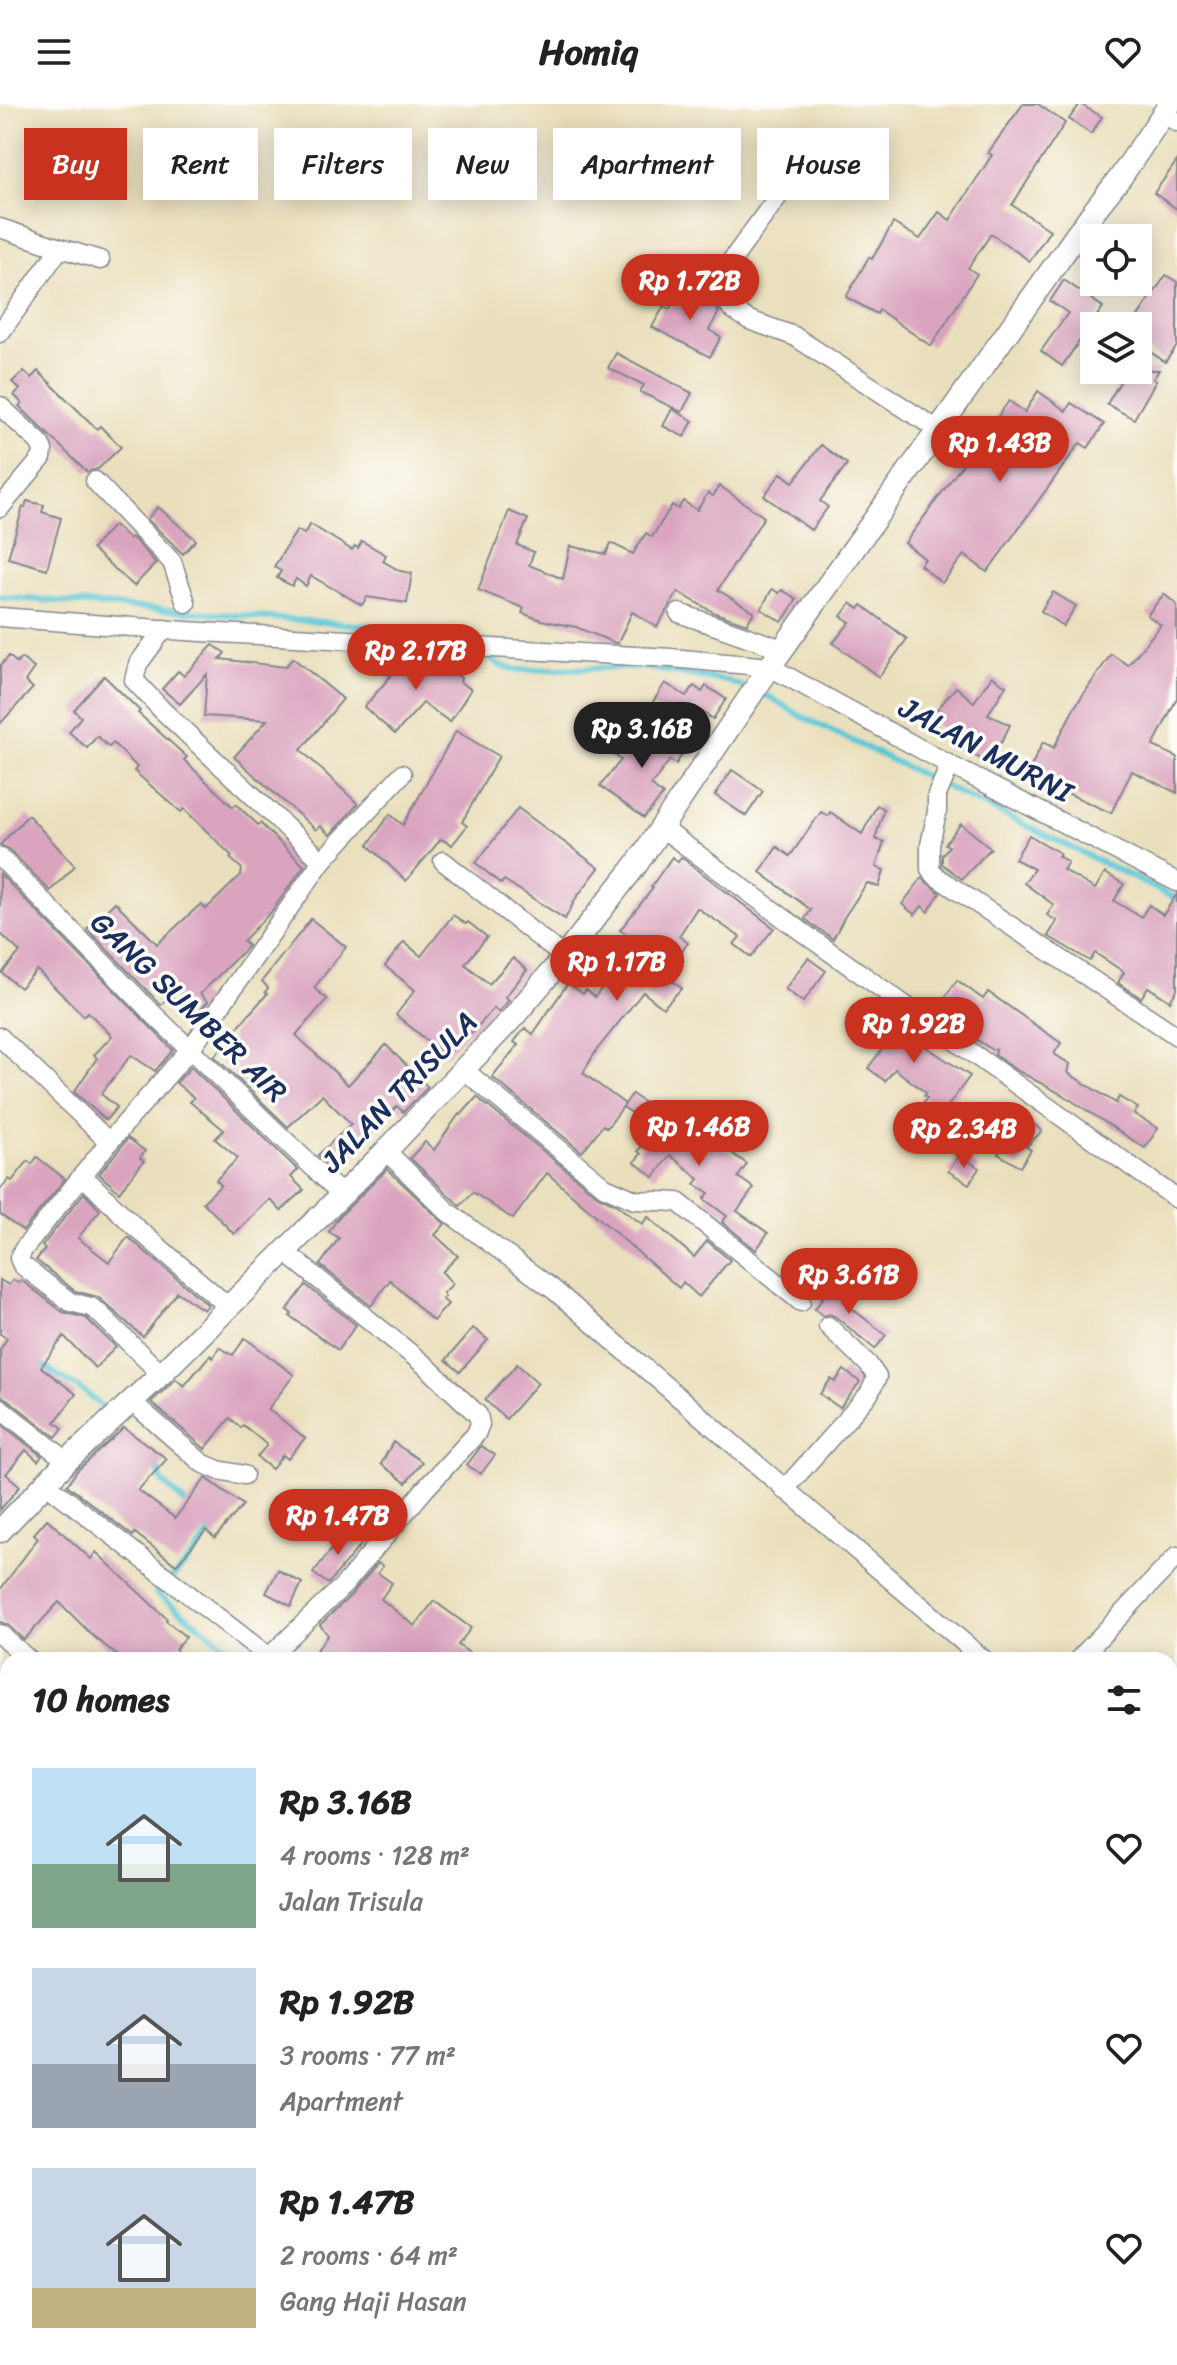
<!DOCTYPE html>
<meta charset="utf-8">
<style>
:root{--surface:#fff;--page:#f6f6f6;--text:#222;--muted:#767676;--accent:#c8321e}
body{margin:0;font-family:Sriracha,sans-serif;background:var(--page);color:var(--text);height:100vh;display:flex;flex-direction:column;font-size:30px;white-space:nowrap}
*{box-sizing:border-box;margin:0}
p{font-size:26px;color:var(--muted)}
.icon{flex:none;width:44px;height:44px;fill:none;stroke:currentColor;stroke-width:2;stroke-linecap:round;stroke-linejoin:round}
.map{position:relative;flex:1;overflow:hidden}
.drawer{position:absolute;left:0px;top:1548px;width:1178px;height:714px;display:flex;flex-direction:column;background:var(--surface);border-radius:24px 24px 0 0;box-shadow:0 4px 20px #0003}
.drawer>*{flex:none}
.banner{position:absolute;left:24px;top:24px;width:1130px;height:72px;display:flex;gap:16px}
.fabs{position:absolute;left:1080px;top:120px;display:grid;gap:16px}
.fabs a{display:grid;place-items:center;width:72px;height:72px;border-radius:0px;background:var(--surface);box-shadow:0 4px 20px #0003;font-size:40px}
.price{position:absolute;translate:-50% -68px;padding:0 18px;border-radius:28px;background:var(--accent);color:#fff;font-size:26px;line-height:52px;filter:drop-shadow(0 2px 4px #0008)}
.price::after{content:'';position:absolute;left:50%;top:48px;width:24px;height:18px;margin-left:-12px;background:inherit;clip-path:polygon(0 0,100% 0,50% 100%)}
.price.current{background:#222;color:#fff}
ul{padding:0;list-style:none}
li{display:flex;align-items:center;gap:24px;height:200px;padding:0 32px}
li span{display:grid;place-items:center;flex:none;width:224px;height:160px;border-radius:0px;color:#555}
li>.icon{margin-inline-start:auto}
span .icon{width:96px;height:96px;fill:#fffc;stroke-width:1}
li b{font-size:34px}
h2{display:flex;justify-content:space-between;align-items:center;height:96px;padding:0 32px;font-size:34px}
.chip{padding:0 28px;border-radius:0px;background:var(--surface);box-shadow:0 4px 20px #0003;font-size:28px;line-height:72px}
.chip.current{background:var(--accent);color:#fff}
header{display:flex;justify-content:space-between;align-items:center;height:104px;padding:0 32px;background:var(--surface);font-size:36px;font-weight:700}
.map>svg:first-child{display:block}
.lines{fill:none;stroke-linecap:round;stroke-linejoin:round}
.stream{stroke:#5cc7d6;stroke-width:6}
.building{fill:#daa4bf}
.minor-casing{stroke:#82878d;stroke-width:21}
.tertiary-casing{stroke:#82878d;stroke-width:25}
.minor{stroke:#fff;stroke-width:18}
.tertiary{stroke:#fff;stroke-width:22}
.labels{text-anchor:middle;stroke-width:7;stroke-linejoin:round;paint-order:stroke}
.street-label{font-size:30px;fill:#1b2f5e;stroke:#fdfcf7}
</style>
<header><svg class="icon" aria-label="menu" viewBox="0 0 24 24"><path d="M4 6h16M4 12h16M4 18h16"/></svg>Homiq<svg class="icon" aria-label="heart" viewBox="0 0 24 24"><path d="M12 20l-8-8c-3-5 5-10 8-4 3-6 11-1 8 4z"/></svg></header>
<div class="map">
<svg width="1177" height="2261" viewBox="0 0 1177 2261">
<rect width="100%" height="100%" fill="#fdfcf7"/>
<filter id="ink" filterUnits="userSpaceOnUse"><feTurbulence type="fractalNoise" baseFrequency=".0125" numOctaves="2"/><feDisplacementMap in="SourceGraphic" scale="16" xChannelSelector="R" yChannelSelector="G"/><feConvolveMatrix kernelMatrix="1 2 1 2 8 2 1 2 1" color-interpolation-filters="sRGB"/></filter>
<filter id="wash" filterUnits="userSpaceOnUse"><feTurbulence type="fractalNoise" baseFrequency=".006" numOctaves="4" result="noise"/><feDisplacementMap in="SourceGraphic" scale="32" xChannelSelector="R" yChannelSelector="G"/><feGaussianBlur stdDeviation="1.8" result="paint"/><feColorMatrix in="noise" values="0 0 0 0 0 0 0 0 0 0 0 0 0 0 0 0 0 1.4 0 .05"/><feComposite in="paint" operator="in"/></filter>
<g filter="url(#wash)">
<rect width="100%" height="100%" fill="#eadfbc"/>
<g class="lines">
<g class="stream">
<polyline points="0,493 439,527 466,536"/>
<polyline points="485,550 499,561 518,566 643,563 727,577 770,593 799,611 1177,795"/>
<polyline points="35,1257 85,1288 111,1310"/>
<polyline points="156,1360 162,1377 190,1404"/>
<path d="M207,1425L209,1428C195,1452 177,1470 156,1489L245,1556"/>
<polyline points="1170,2247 1177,2252"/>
</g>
</g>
<g id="blocks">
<g class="building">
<polygon points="1023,0 1038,0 1065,19 1012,101 1050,126 1030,157 991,130 968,164 977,170 931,242 879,206 877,210 846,193 869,153 872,155 893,119 920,135 939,108 950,116 992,51 988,49"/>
<polygon points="1080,0 1102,13 1091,30 1069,15"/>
<polygon points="1177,57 1177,105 1154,89"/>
<polygon points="1166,171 1177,178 1177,242 1165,258 1138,239 1145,230 1138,222 1132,221"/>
<polygon points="1064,176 1103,203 1062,262 1041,247 1068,209 1050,197"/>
<polygon points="684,182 714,200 719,208 709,226 721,233 710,253 652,223 664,202 670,205"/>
<polygon points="616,249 692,289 682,308 640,288 644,281 608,264"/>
<polygon points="1127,266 1159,266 1153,275 1156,277 1134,315 1107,300"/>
<polygon points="24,267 31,274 38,267 97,325 100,322 121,343 98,365 87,368 19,302 22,299 14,291 20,285 12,278"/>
<polygon points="1038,287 1066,307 1071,299 1104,320 1088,344 1080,339 987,468 964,451 942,479 920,461 925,455 905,439 1009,297 1025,308"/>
<polygon points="672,305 693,317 684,333 663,322"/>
<polygon points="821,341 847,360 820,397 828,403 811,426 764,392 781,369 793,378"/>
<polygon points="720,382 764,413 718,486 754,508 747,520 715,509 678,488 657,523 632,508 618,539 615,539 576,523 541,516 522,509 524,504 478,486 509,407 528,415 517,441 534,448 529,461 563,475 570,442 606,450 611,439 633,450 646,429 652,433 672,401 678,405 683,397 697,406 708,389 713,392"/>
<polygon points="27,397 44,401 42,408 61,414 47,465 8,454 23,403 25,403"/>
<polygon points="158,403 196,436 183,450 147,415"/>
<polygon points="310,420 352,446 355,442 358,444 362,437 386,451 383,457 400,467 412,469 407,499 367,493 362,501 311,472 306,482 296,475 292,482 277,474 281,467 274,463 285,445 297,426 304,430"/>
<polygon points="114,421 129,435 132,433 156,459 134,482 92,445"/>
<polygon points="772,485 779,489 782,486 797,495 782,518 761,505"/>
<polygon points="1053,488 1076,502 1063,522 1041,507"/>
<polygon points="1164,490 1177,501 1177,594 1153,642 1177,653 1177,689 1132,667 1111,709 1027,671 1043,638 1054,644 1074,604 1111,550 1128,561 1161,521 1147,511"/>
<polygon points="851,499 859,505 862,501 907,535 879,573 833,539 850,518 841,512"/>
<polygon points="213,541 225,549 220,555 285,563 293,554 343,595 301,646 358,700 330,731 320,722 316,726 234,653 267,616 204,612 207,570 180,600 162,585 178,567 184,572"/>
<polygon points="394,551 408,561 413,553 421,557 426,552 461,574 460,578 471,585 450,618 423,599 395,630 364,603 391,572 383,567"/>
<polygon points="9,552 17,559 21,554 34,564 25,577 33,584 0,620 0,562"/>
<polygon points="104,572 140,607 138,609 187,653 184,656 209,680 233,703 236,700 258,721 260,719 304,762 271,808 243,837 248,842 200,890 208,898 193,913 170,891 161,901 87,825 115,798 157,840 201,800 206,805 241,771 242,765 230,754 232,752 184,705 181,708 134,667 137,663 113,639 109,643 97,632 87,644 69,628 81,613 74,606"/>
<polygon points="992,572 1006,582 988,610 1010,621 1001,639 996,637 985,657 963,646 964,643 929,615 956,583 974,598"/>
<polygon points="665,579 686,592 694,582 702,588 706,582 726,595 713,615 695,603 683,621 651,601"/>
<polygon points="665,621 690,638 676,660 670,656 651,681 663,691 644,714 600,682 621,656 609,647 621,630 646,649"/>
<polygon points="456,627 499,652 462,718 467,722 452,741 441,735 406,777 368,741 390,710 403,721"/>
<polygon points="732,666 763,687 746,712 715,691"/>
<polygon points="877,701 884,705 875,735 884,738 876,763 884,766 879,783 867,779 845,812 833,835 805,815 811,806 760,768 777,743 790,752 821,708 828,712 830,708 862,730"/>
<polygon points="518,704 599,764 576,794 565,815 504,776 501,780 476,759"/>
<polygon points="28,711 75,762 50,787 9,745 0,741"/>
<polygon points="961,720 991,744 962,775 942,760 942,751 949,742 945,740"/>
<polygon points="1029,731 1060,749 1058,752 1068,758 1063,766 1095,785 1105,769 1124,780 1114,797 1141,813 1149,801 1163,811 1177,790 1177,886 1170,897 1148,883 1141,894 1118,879 1124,868 1095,849 1090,857 1048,832 1057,817 1047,811 1054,801 1024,779 1034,765 1015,755"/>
<polygon points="672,753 678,758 681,753 774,824 751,853 734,840 740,833 697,804 679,832 688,839 664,870 682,884 663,904 643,888 596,947 583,969 625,1000 607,1024 603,1021 582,1048 492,973 518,941 514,938 525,924 533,930 568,879 583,890 586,886 595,893 621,857 613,850 628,831 620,826 653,784 651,783"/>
<polygon points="0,770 173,946 155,967 131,951 101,990 117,1003 106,1016 74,988 97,954 94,951 112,932 88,908 84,912 37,866 20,884 2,869 20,848 0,829"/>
<polygon points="922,774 940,789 928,808 922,802 915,811 902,800"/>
<polygon points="453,811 466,820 468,818 487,833 465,860 489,880 513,854 527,866 505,893 509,896 498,908 494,904 472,929 469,927 446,952 396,911 415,886 385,862 404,838 421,852"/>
<polygon points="311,815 346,843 314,884 327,895 296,931 348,981 386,941 428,983 403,1008 397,1002 333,1066 318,1051 351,1020 322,991 288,1023 214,952 233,934 231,932 242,918 267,890 265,888 268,884 262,877"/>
<polygon points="808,854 826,867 803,898 785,885"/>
<polygon points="957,876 983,895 988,888 1061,939 1054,950 1070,960 1068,969 1116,999 1119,993 1138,1004 1134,1010 1158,1024 1145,1044 1063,991 1016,966 995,951 996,945 991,945 935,908"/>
<polygon points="869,904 916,941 919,938 970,972 938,1015 921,1002 927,994 924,992 926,989 895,965 885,977 868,964 885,941 858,923"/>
<polygon points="191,963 298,1066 291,1073 304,1086 281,1107 270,1095 234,1130 203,1098 221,1081 216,1076 238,1054 215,1035 224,1026 190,998 194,994 176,979"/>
<polygon points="632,990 691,1032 695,1027 718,1047 722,1042 747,1060 738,1073 754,1084 737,1107 768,1129 756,1146 722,1118 727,1112 704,1095 709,1089 695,1080 699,1075 670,1051 654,1073 634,1058 641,1050 638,1047 655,1025 623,1003"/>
<polygon points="477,993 598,1092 615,1100 642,1120 648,1113 694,1153 707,1137 730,1156 699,1193 683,1178 679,1184 547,1069 513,1115 473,1088 460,1102 410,1054 425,1038 434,1046 459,1010 461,1011"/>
<polygon points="1028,1015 1042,1027 1026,1043 1031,1046 1020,1063 998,1050 1008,1033 1010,1034"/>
<polygon points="128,1034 145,1047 140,1054 144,1057 119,1088 99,1070"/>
<polygon points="960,1051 979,1064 969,1080 948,1067"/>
<polygon points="37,1053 65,1075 23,1127 0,1110 0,1086 9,1075 12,1077 28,1057 32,1060"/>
<polygon points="387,1065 445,1120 435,1131 458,1152 442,1168 453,1180 443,1189 445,1192 442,1195 448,1200 433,1217 390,1176 371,1202 320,1161 339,1134 329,1128 338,1114"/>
<polygon points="84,1089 100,1106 78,1134 109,1158 128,1133 208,1201 204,1206 177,1188 143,1233 98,1193 75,1187 36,1156 45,1145 42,1142"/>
<polygon points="0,1176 9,1181 13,1176 19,1179 21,1176 63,1208 86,1214 116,1243 95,1264 64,1232 41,1263 76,1290 55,1318 63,1324 56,1333 7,1295 0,1292 0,1246 7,1234 0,1230"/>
<polygon points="833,1179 850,1192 846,1200 886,1231 875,1245 836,1213 830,1210 823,1212 815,1205"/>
<polygon points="306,1181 356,1221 338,1246 290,1212 292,1210 287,1206"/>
<polygon points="473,1224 488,1236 460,1268 446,1256"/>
<polygon points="245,1234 294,1271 268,1305 305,1334 288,1355 283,1351 272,1365 257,1353 267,1341 243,1321 241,1324 230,1314 205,1345 151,1298 176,1275 184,1282 210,1251 213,1254 219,1243 233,1251"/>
<polygon points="517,1260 538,1279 506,1315 485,1296"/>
<polygon points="844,1266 860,1278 840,1304 820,1290 831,1275 835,1278"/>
<polygon points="0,1319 42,1352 38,1357 26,1346 6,1370 20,1382 0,1406"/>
<polygon points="124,1324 167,1355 138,1386 175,1414 206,1374 243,1401 215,1434 206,1426 176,1461 135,1429 133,1432 67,1381 77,1367"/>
<polygon points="393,1338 422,1358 406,1379 381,1360"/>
<polygon points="481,1342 495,1351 481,1370 467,1361"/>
<polygon points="47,1415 91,1455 96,1448 167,1515 166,1517 186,1533 175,1546 189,1556 123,1556 92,1531 59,1498 24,1536 8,1521 0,1518 0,1486 38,1434 34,1430"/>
<polygon points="346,1426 363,1438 328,1480 313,1469"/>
<polygon points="378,1459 383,1462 378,1469 392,1479 381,1495 415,1522 434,1497 471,1524 458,1541 480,1556 309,1556 328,1531 320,1521 352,1490"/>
<polygon points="278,1466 302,1479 291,1502 266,1489"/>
</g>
</g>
</g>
<g filter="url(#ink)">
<use href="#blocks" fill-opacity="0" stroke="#82878d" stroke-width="2"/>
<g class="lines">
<g class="minor-casing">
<g id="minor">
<polyline points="1164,9 1177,18"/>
<polyline points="797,66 732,156 723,177 724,193 732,205 749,216 794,232 938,326"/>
<polyline points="0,124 60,144 0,229"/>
<polyline points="60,144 100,156"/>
<polyline points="0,302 39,338 43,346 42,354 0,404"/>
<polyline points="95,377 172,458 186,499"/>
<polyline points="679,509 782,545"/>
<polyline points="0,513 185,527 671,554 770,563 950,661 1177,778"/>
<polyline points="950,661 937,691 937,708 930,741 930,765 937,773 1177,932"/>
<polyline points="662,724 805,830 1177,1095"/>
<polyline points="0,753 149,906 342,1091"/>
<polyline points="322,757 402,670"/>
<polyline points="443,757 564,853"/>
<polyline points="0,933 109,1038"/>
<polyline points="464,966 605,1083 635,1096 678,1098 801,1198"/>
<polyline points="386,1047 448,1108 554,1186 984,1556"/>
<polyline points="82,1071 134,1122 229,1203"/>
<polyline points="161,1270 99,1209 91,1203 70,1198 22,1161 19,1154 23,1146 109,1038 191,944 322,757 161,605 134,576 138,560 164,525"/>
<polyline points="131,1297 202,1359 218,1366 244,1371"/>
<polyline points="0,1304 67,1357"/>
<polyline points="45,1379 273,1556"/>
<polyline points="784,1386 869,1290 877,1273 868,1260 828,1222"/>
<polyline points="0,1530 29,1556"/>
<polyline points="269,1553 344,1481 425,1385 476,1330 480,1320 478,1311 426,1262 285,1148"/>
<polyline points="1078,1556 1177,1452"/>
<polyline points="1170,1727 1177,1734"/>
<polyline points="1170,1761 1177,1754"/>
<polyline points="1170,2024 1177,2029"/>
<polyline points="1170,2231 1177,2236"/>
<polyline points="384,2254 392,2261"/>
<polyline points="760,2261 766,2254"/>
<polyline points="986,2261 992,2254"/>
<polyline points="1092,2261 1097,2254"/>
</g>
</g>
<g class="tertiary-casing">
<polyline id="tertiary" points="0,1427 67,1357 161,1270 386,1047 514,912 564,853 636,761 774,557 1090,112 1120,74 1170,0"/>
</g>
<use href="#minor" class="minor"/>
<use href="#tertiary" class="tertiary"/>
</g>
</g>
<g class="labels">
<g class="street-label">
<text transform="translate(986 646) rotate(28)" y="10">JALAN MURNI</text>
<text transform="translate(189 903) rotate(44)" y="10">GANG SUMBER AIR</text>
<text transform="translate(399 988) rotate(-46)" y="10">JALAN TRISULA</text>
</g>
</g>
</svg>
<div class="fabs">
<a><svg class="icon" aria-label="locate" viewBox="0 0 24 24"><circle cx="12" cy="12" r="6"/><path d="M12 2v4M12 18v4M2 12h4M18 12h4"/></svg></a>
<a><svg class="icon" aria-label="layers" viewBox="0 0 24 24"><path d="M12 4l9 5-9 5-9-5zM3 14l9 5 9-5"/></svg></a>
</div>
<b class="price" style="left:690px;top:218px">Rp 1.72B</b>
<b class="price" style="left:1000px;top:380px">Rp 1.43B</b>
<b class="price" style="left:416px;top:588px">Rp 2.17B</b>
<b class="price current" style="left:642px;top:666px">Rp 3.16B</b>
<b class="price" style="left:617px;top:899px">Rp 1.17B</b>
<b class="price" style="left:914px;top:961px">Rp 1.92B</b>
<b class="price" style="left:699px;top:1064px">Rp 1.46B</b>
<b class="price" style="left:964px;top:1066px">Rp 2.34B</b>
<b class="price" style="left:849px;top:1212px">Rp 3.61B</b>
<b class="price" style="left:338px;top:1453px">Rp 1.47B</b>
<div class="banner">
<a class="chip current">Buy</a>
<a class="chip">Rent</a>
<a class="chip">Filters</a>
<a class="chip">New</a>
<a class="chip">Apartment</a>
<a class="chip">House</a>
</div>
<section class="drawer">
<h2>10 homes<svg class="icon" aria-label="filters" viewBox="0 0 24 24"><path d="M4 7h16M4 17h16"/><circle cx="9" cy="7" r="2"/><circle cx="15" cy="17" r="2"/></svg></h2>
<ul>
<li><span style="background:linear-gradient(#bfe0f5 60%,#7fa58c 0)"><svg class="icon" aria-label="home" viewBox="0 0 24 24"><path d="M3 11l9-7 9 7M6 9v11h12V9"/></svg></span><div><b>Rp 3.16B</b><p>4 rooms · 128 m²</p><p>Jalan Trisula</p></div><svg class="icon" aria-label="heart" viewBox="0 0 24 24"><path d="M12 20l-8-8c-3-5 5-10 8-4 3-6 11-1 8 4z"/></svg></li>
<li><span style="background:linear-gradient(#c9d6e8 60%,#9aa5b1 0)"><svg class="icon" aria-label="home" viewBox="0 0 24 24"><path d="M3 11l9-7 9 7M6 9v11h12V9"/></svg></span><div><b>Rp 1.92B</b><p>3 rooms · 77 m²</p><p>Apartment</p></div><svg class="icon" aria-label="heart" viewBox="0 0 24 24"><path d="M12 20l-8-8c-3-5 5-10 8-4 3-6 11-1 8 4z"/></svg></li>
<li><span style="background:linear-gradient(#c9d6e8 75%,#c2b280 0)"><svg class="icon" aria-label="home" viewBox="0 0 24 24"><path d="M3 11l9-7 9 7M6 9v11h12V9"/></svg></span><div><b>Rp 1.47B</b><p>2 rooms · 64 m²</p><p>Gang Haji Hasan</p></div><svg class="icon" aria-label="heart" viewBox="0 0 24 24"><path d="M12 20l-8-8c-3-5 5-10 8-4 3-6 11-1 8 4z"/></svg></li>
</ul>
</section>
</div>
